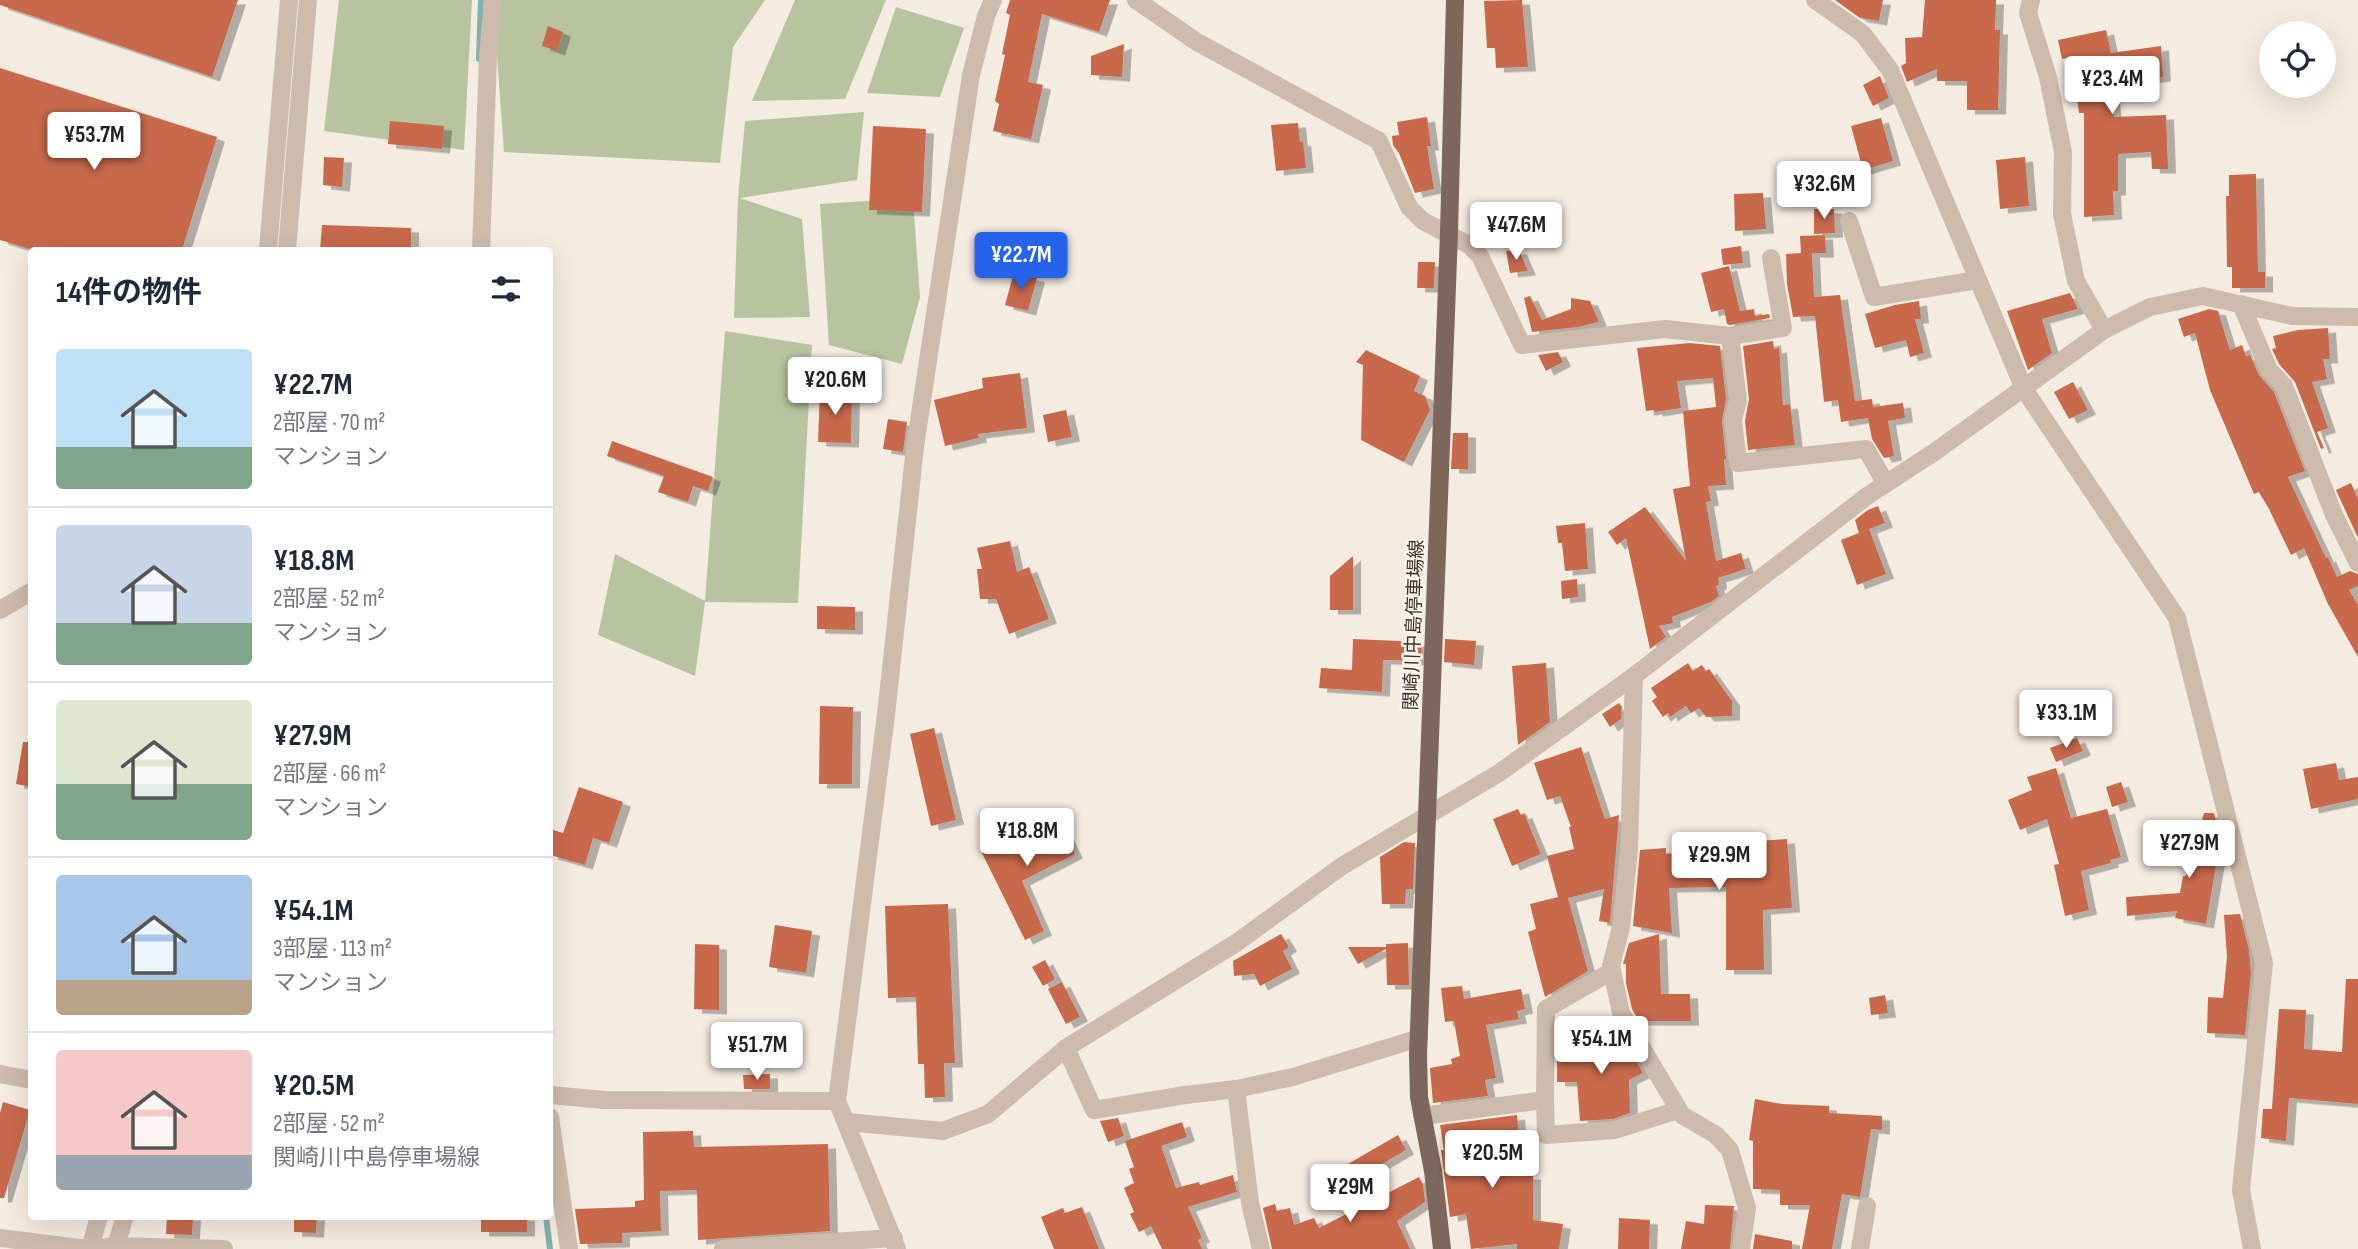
<!DOCTYPE html>
<html lang="ja">
<meta charset="utf-8">
<style>
:root{--surface:#fff;--page:#f6f6f7;--text:#1f2937;--muted:#747a83;--line:#e0e1e3;--accent:#2563eb}
body{margin:0;font-family:"Sofia Sans Condensed","Noto Sans JP",sans-serif;background:var(--page);color:var(--text);height:100vh;display:flex;flex-direction:column;font-size:26px;white-space:nowrap}
*{box-sizing:border-box;margin:0}
p{font-size:23px;color:var(--muted)}
.icon{flex:none;width:38px;height:38px;fill:none;stroke:currentColor;stroke-width:2;stroke-linecap:round;stroke-linejoin:round}
.map{position:relative;flex:1;overflow:hidden}
.details{position:absolute;left:28px;top:247px;width:525px;height:973px;display:flex;flex-direction:column;background:var(--surface);border-radius:7px;box-shadow:0 7px 28px #0002}
.details>*{flex:none}
.tools{position:absolute;left:2259px;top:21px;display:grid;gap:14px}
.tools a{display:grid;place-items:center;width:77px;height:77px;border-radius:50%;background:var(--surface);box-shadow:0 7px 28px #0002;font-size:35px}
.price{position:absolute;translate:-50% -60px;padding:0 16px;border-radius:7px;background:#fff;color:#222;font-size:23px;line-height:46px;filter:drop-shadow(0 2px 4px #0008)}
.price::after{content:'';position:absolute;left:50%;top:42px;width:21px;height:16px;margin-left:-10px;background:inherit;clip-path:polygon(0 0,100% 0,50% 100%)}
.price.selected{background:var(--accent);color:#fff}
ul{padding:0;list-style:none}
li{display:flex;align-items:center;gap:21px;height:175px;padding:0 28px}
li+li{border-top:2px solid var(--line)}
li span{display:grid;place-items:center;flex:none;width:196px;height:140px;border-radius:7px;color:#555}
li>.icon{margin-inline-start:auto}
span .icon{width:84px;height:84px;fill:#fffc;stroke-width:1}
li b{font-size:30px}
h2{display:flex;justify-content:space-between;align-items:center;height:84px;padding:0 28px;font-size:30px}
.map>svg:first-child{display:block}
.green{fill:#b8c4a0}
.lines{fill:none;stroke-linecap:round;stroke-linejoin:round}
.stream{stroke:#7fb0b2;stroke-width:6}
.building{fill:#c8694b;filter:url(#shadow)}
.minor{stroke:#cdbbac;stroke-width:18}
.major{stroke:#7d675c;stroke-width:18}
.labels{text-anchor:middle;stroke-width:5;stroke-linejoin:round;paint-order:stroke}
.street-label{font-size:19px;fill:#3b302b;stroke:#fbf5ee}
</style>
<div class="map">
<svg width="2358" height="1249" viewBox="0 0 2358 1249">
<defs>
<filter id="shadow"><feDropShadow dx="8" dy="4.5" stdDeviation="0" flood-color="#0004"/></filter>
</defs>
<rect width="100%" height="100%" fill="#f4ebe1"/>
<g class="green">
<polygon points="339,0 472,0 464,150 324,131"/>
<polygon points="765,0 733,47 720,163 504,152 493,0"/>
<polygon points="795,0 886,0 845,99 752,101"/>
<polygon points="896,7 964,28 940,97 867,93"/>
<polygon points="864,112 857,180 740,198 802,219 810,317 734,318 738,198 745,121"/>
<polygon points="913,198 920,297 902,364 829,345 820,204"/>
<polygon points="725,331 812,345 798,603 705,602 695,676 598,635 615,554 705,601"/>
</g>
<g class="lines">
<g class="stream">
<polyline points="479,59 481,0"/>
<polyline points="546,1216 550,1249"/>
</g>
</g>
<g class="building">
<polygon points="0,0 238,0 212,77 0,5"/>
<polygon points="1010,0 1110,0 1099,32 1042,14 1028,82 1043,85 1031,139 993,131 999,104 995,101 1005,55 1002,54 1010,15 1006,13"/>
<polygon points="1522,0 1528,67 1496,68 1495,48 1487,48 1484,1"/>
<polygon points="1835,0 1883,0 1879,21 1860,18"/>
<polygon points="1925,0 1996,0 1995,30 2000,30 1998,110 1967,110 1967,81 1937,81 1937,69 1907,82 1901,66 1906,63 1905,38 1922,37"/>
<polygon points="548,26 563,32 557,51 542,46"/>
<polygon points="2106,30 2111,53 2161,46 2163,77 2141,80 2140,69 2109,74 2114,117 2166,115 2168,169 2152,169 2151,152 2118,154 2118,191 2113,191 2114,215 2084,217 2084,113 2079,113 2072,57 2062,59 2058,40"/>
<polygon points="1124,44 1122,77 1091,75 1091,56"/>
<polygon points="0,68 217,137 182,250 33,250 0,240"/>
<polygon points="1880,76 1889,98 1873,106 1863,85"/>
<polygon points="1427,117 1431,146 1427,146 1434,189 1415,193 1399,153 1393,145 1392,136 1399,135 1397,122"/>
<polygon points="1881,118 1893,161 1863,170 1851,126"/>
<polygon points="390,121 444,126 442,149 388,144"/>
<polygon points="1298,123 1300,142 1303,141 1306,168 1276,171 1271,125"/>
<polygon points="873,126 926,129 922,212 869,210"/>
<polygon points="324,157 344,158 342,187 323,185"/>
<polygon points="2025,157 2029,206 2000,209 1996,160"/>
<polygon points="2256,174 2258,272 2265,272 2265,288 2232,288 2232,267 2227,267 2226,196 2229,196 2229,175"/>
<polygon points="1763,193 1766,229 1735,231 1734,194"/>
<polygon points="1814,209 1834,209 1835,233 1814,234"/>
<polygon points="322,225 411,228 411,247 347,247 347,250 320,250"/>
<polygon points="1825,235 1826,253 1812,253 1814,297 1840,295 1855,401 1872,399 1873,407 1903,403 1905,418 1888,421 1894,456 1884,458 1872,439 1868,418 1841,422 1838,400 1824,402 1815,316 1793,317 1787,284 1786,254 1801,253 1800,236"/>
<polygon points="1741,246 1743,263 1723,265 1721,249"/>
<polygon points="1519,250 1528,271 1510,273 1506,251"/>
<polygon points="1418,262 1435,262 1434,288 1417,288"/>
<polygon points="1729,266 1740,311 1754,309 1755,316 1769,314 1770,318 1730,325 1727,324 1724,309 1711,312 1701,273"/>
<polygon points="1014,272 1037,278 1028,311 1005,305"/>
<polygon points="2070,293 2078,309 2042,319 2052,353 2028,370 2007,311"/>
<polygon points="1530,296 1542,320 1571,309 1571,298 1590,301 1599,322 1578,327 1532,332 1524,298"/>
<polygon points="1919,301 1921,319 1915,319 1924,353 1910,357 1906,340 1875,348 1865,314 1895,305"/>
<polygon points="2209,309 2218,311 2230,350 2242,345 2246,356 2250,355 2259,375 2274,392 2305,471 2288,477 2326,558 2328,557 2337,577 2350,571 2358,574 2358,586 2349,590 2358,605 2358,657 2328,604 2304,548 2291,555 2269,509 2259,492 2254,494 2210,390 2195,333 2184,337 2178,319"/>
<polygon points="2328,328 2330,359 2323,359 2327,379 2312,382 2328,428 2317,432 2324,448 2321,449 2295,382 2279,364 2272,349 2276,348 2273,336 2298,330"/>
<polygon points="1773,341 1774,349 1779,348 1783,405 1790,404 1795,445 1748,450 1745,421 1749,399 1743,346"/>
<polygon points="1690,343 1720,346 1726,399 1722,421 1726,459 1724,459 1726,485 1708,486 1711,501 1706,502 1716,561 1741,553 1746,569 1718,578 1719,585 1716,586 1719,596 1711,602 1672,617 1673,623 1659,626 1666,637 1650,649 1626,538 1617,545 1608,532 1645,507 1686,561 1673,489 1690,486 1683,411 1716,407 1713,378 1677,381 1681,408 1655,412 1654,410 1646,411 1637,348"/>
<polygon points="1366,350 1420,376 1414,391 1425,396 1430,410 1404,462 1361,440 1363,365 1356,362"/>
<polygon points="1558,352 1563,362 1546,371 1538,355"/>
<polygon points="1020,373 1027,428 978,434 979,438 945,446 934,400 983,388 982,378"/>
<polygon points="2073,382 2088,410 2069,419 2054,392"/>
<polygon points="820,390 852,391 851,443 818,442"/>
<polygon points="1066,410 1072,437 1048,442 1043,415"/>
<polygon points="888,419 907,422 903,452 883,449"/>
<polygon points="1453,433 1468,433 1468,469 1451,469"/>
<polygon points="612,441 713,477 708,491 693,486 688,502 658,492 664,476 607,456"/>
<polygon points="2351,483 2358,499 2358,538 2336,490"/>
<polygon points="1878,506 1885,523 1859,533 1855,520 1868,510"/>
<polygon points="1585,523 1588,569 1565,571 1562,543 1558,543 1556,526"/>
<polygon points="1869,529 1886,574 1857,585 1841,540"/>
<polygon points="1010,541 1017,572 1029,567 1049,619 1009,634 996,599 980,599 977,569 982,569 977,548"/>
<polygon points="1353,556 1353,610 1330,610 1330,576"/>
<polygon points="1577,579 1578,597 1562,599 1561,581"/>
<polygon points="817,606 855,607 855,630 817,629"/>
<polygon points="1353,639 1422,642 1421,661 1383,660 1382,692 1319,688 1321,668 1352,670"/>
<polygon points="1445,639 1476,641 1474,665 1444,662"/>
<polygon points="1546,663 1550,722 1518,745 1512,666"/>
<polygon points="1688,663 1693,671 1702,665 1706,671 1709,669 1732,701 1732,716 1706,717 1699,708 1691,713 1686,706 1670,717 1668,713 1663,717 1652,701 1657,697 1651,688"/>
<polygon points="1619,703 1622,707 1621,719 1610,727 1602,714"/>
<polygon points="820,706 853,707 852,784 819,784"/>
<polygon points="934,728 956,820 931,826 910,734"/>
<polygon points="2077,738 2083,751 2056,762 2050,748"/>
<polygon points="23,742 32,742 32,787 16,784"/>
<polygon points="1581,747 1605,819 1619,815 1610,923 1599,921 1604,889 1568,898 1588,971 1545,997 1528,932 1536,929 1530,904 1558,897 1547,856 1574,849 1569,827 1571,827 1560,796 1547,800 1534,763"/>
<polygon points="2336,763 2339,780 2358,777 2358,799 2311,809 2303,769"/>
<polygon points="2056,768 2071,818 2107,809 2121,857 2110,860 2111,863 2081,871 2089,910 2065,916 2054,865 2059,864 2047,819 2020,830 2008,800 2032,790 2027,777"/>
<polygon points="2121,782 2128,802 2112,807 2106,787"/>
<polygon points="579,787 623,802 609,843 593,838 585,865 550,855 550,829 563,833"/>
<polygon points="1518,809 1521,815 1524,813 1541,854 1512,866 1493,819"/>
<polygon points="2204,813 2214,813 2225,854 2218,854 2206,924 2175,918 2177,911 2127,916 2126,897 2180,893 2183,876 2186,876 2189,854 2194,855 2193,836 2197,836"/>
<polygon points="1056,816 1075,854 1022,881 1044,931 1025,940 982,853"/>
<polygon points="1787,839 1792,908 1763,910 1764,970 1726,970 1726,887 1669,888 1672,933 1633,926 1640,850 1666,848 1666,854 1758,850 1757,841"/>
<polygon points="1404,842 1415,843 1413,889 1406,889 1405,904 1382,904 1380,857"/>
<polygon points="948,904 955,1063 944,1063 945,1097 925,1098 924,1064 918,1064 916,997 888,998 885,906"/>
<polygon points="2240,914 2249,950 2251,973 2245,1035 2207,1033 2208,997 2223,998 2227,957 2224,915"/>
<polygon points="775,925 812,931 806,973 769,967"/>
<polygon points="1281,934 1289,947 1283,951 1292,969 1260,986 1254,974 1234,976 1233,961"/>
<polygon points="1659,934 1661,994 1690,994 1691,1021 1639,1021 1632,1009 1626,983 1626,964 1623,964 1629,943"/>
<polygon points="1408,943 1409,985 1387,985 1386,949 1358,964 1348,947 1386,947 1386,944"/>
<polygon points="695,944 719,945 719,1010 694,1009"/>
<polygon points="1045,960 1055,979 1043,986 1032,967"/>
<polygon points="2346,979 2358,979 2358,1104 2289,1098 2286,1141 2261,1138 2263,1109 2272,1109 2279,1009 2306,1010 2304,1049 2342,1052"/>
<polygon points="1062,982 1080,1017 1066,1024 1048,989"/>
<polygon points="1462,986 1464,999 1521,989 1525,1009 1517,1011 1519,1019 1486,1025 1496,1078 1485,1080 1488,1096 1433,1103 1430,1068 1452,1064 1451,1059 1460,1056 1454,1021 1445,1022 1441,988"/>
<polygon points="1885,995 1888,1013 1871,1015 1869,998"/>
<polygon points="1617,1028 1643,1073 1629,1080 1630,1113 1613,1119 1580,1121 1577,1082 1557,1082 1557,1051 1590,1051 1586,1040"/>
<polygon points="770,1074 770,1089 744,1089 743,1075"/>
<polygon points="1755,1099 1782,1104 1829,1106 1829,1113 1882,1116 1882,1130 1871,1129 1860,1197 1842,1194 1832,1249 1802,1249 1810,1205 1780,1205 1780,1190 1753,1189 1753,1141 1749,1140"/>
<polygon points="3,1102 30,1110 4,1198 0,1198 0,1113"/>
<polygon points="1517,1115 1519,1137 1478,1141 1483,1175 1533,1175 1533,1220 1563,1224 1559,1249 1517,1249 1517,1244 1471,1249 1466,1214 1450,1217 1441,1150 1444,1150 1440,1125"/>
<polygon points="1118,1118 1124,1136 1108,1142 1100,1121"/>
<polygon points="1182,1122 1187,1137 1161,1146 1176,1188 1199,1182 1200,1185 1233,1175 1237,1192 1188,1207 1202,1238 1198,1240 1202,1249 1162,1249 1151,1226 1139,1232 1130,1214 1134,1212 1124,1188 1134,1183 1129,1169 1134,1167 1125,1141"/>
<polygon points="693,1131 694,1147 828,1144 830,1231 698,1240 697,1190 660,1191 661,1231 622,1233 622,1243 580,1244 575,1209 635,1207 635,1201 644,1200 643,1132"/>
<polygon points="1398,1135 1406,1150 1356,1179 1348,1164"/>
<polygon points="1419,1177 1423,1184 1425,1202 1397,1221 1410,1249 1272,1249 1263,1208 1275,1204 1277,1211 1290,1208 1294,1225 1314,1218 1319,1228"/>
<polygon points="1705,1205 1734,1206 1730,1249 1681,1249 1686,1221 1704,1224"/>
<polygon points="1082,1207 1099,1249 1054,1249 1041,1217 1063,1208 1065,1213"/>
<polygon points="167,1216 193,1216 192,1235 166,1234"/>
<polygon points="294,1216 317,1216 316,1233 294,1232"/>
<rect x="481" y="1216" width="46" height="16"/>
<polygon points="1619,1218 1650,1220 1649,1249 1618,1249"/>
<polygon points="1755,1234 1792,1241 1792,1249 1753,1249"/>
</g>
<g class="lines">
<g class="minor">
<polyline points="1136,0 1197,42 1379,141 1409,207 1423,221 1469,245 1480,256 1522,345 1665,329 1730,336 1783,328 1771,258"/>
<polyline points="1815,0 1863,34 1890,70 2024,389 2177,618 2264,963 2241,1190 2252,1249"/>
<polyline points="2031,0 2028,13 2048,77 2063,152 2062,214 2076,281 2104,330"/>
<polyline points="1849,221 1874,297 1977,280"/>
<polyline points="268,250 289,0"/>
<polyline points="287,250 308,0"/>
<polyline points="481,250 488,56 493,0"/>
<polyline points="2241,304 2269,370 2284,386 2334,515 2358,563"/>
<polyline points="1730,336 1738,400 1733,420 1738,463 1866,449 1886,484"/>
<polyline points="0,610 32,591"/>
<polyline points="1634,676 1629,850 1621,927 1611,966 1621,1013 1682,1115 1716,1135 1730,1150 1747,1208 1741,1249"/>
<polyline points="1066,1048 1094,1110 1185,1095 1236,1089 1293,1077 1419,1038"/>
<polyline points="0,1074 32,1080"/>
<polyline points="1236,1089 1250,1203 1261,1249"/>
<polyline points="550,1095 604,1100 837,1101"/>
<polyline points="1545,1100 1546,1009 1612,971"/>
<polyline points="1422,1116 1545,1100 1546,1135 1615,1130 1678,1110"/>
<polyline points="550,1117 569,1249"/>
<polyline points="847,1122 943,1131 988,1114 1066,1048 1236,943 1342,866 1499,773 1634,676 1867,496 1936,451 2104,330 2150,307 2203,296 2292,316 2358,317"/>
<polyline points="0,1238 88,1249"/>
<polyline points="90,1249 99,1216"/>
<polyline points="92,1249 116,1246 224,1249"/>
<polyline points="115,1249 125,1216"/>
<polyline points="723,1249 894,1238"/>
<polyline points="897,1249 837,1101 886,715 915,447 971,75 986,16 993,0"/>
<polyline points="1860,1249 1867,1206"/>
</g>
<polyline class="major" points="1442,1249 1433,1171 1419,1097 1418,1055 1449,233 1455,0"/>
</g>
<g class="labels">
<g class="street-label">
<text transform="translate(1413 625) rotate(-88)" y="7">関崎川中島停車場線</text>
</g>
</g>
</svg>
<div class="tools">
<a><svg class="icon" aria-label="locate" viewBox="0 0 24 24"><circle cx="12" cy="12" r="6"/><path d="M12 2v4M12 18v4M2 12h4M18 12h4"/></svg></a>
</div>
<b class="price" style="left:2112px;top:116px">¥23.4M</b>
<b class="price" style="left:94px;top:172px">¥53.7M</b>
<b class="price" style="left:1824px;top:221px">¥32.6M</b>
<b class="price" style="left:1516px;top:262px">¥47.6M</b>
<b class="price selected" style="left:1021px;top:292px">¥22.7M</b>
<b class="price" style="left:835px;top:417px">¥20.6M</b>
<b class="price" style="left:2066px;top:750px">¥33.1M</b>
<b class="price" style="left:1027px;top:868px">¥18.8M</b>
<b class="price" style="left:2189px;top:880px">¥27.9M</b>
<b class="price" style="left:1719px;top:892px">¥29.9M</b>
<b class="price" style="left:1601px;top:1076px">¥54.1M</b>
<b class="price" style="left:757px;top:1082px">¥51.7M</b>
<b class="price" style="left:1492px;top:1190px">¥20.5M</b>
<b class="price" style="left:1350px;top:1224px">¥29M</b>
<section class="details">
<h2>14件の物件<svg class="icon" aria-label="filters" viewBox="0 0 24 24"><path d="M4 7h16M4 17h16"/><circle cx="9" cy="7" r="2"/><circle cx="15" cy="17" r="2"/></svg></h2>
<ul>
<li><span style="background:linear-gradient(#bfe0f5 70%,#7fa58c 0)"><svg class="icon" aria-label="home" viewBox="0 0 24 24"><path d="M3 11l9-7 9 7M6 9v11h12V9"/></svg></span><div><b>¥22.7M</b><p>2部屋 · 70 m²</p><p>マンション</p></div></li>
<li><span style="background:linear-gradient(#c9d6e8 70%,#7fa58c 0)"><svg class="icon" aria-label="home" viewBox="0 0 24 24"><path d="M3 11l9-7 9 7M6 9v11h12V9"/></svg></span><div><b>¥18.8M</b><p>2部屋 · 52 m²</p><p>マンション</p></div></li>
<li><span style="background:linear-gradient(#dfe7d0 60%,#7fa58c 0)"><svg class="icon" aria-label="home" viewBox="0 0 24 24"><path d="M3 11l9-7 9 7M6 9v11h12V9"/></svg></span><div><b>¥27.9M</b><p>2部屋 · 66 m²</p><p>マンション</p></div></li>
<li><span style="background:linear-gradient(#a9c7e8 75%,#b9a48a 0)"><svg class="icon" aria-label="home" viewBox="0 0 24 24"><path d="M3 11l9-7 9 7M6 9v11h12V9"/></svg></span><div><b>¥54.1M</b><p>3部屋 · 113 m²</p><p>マンション</p></div></li>
<li><span style="background:linear-gradient(#f6c9c9 75%,#9aa5b1 0)"><svg class="icon" aria-label="home" viewBox="0 0 24 24"><path d="M3 11l9-7 9 7M6 9v11h12V9"/></svg></span><div><b>¥20.5M</b><p>2部屋 · 52 m²</p><p>関崎川中島停車場線</p></div></li>
</ul>
</section>
</div>
